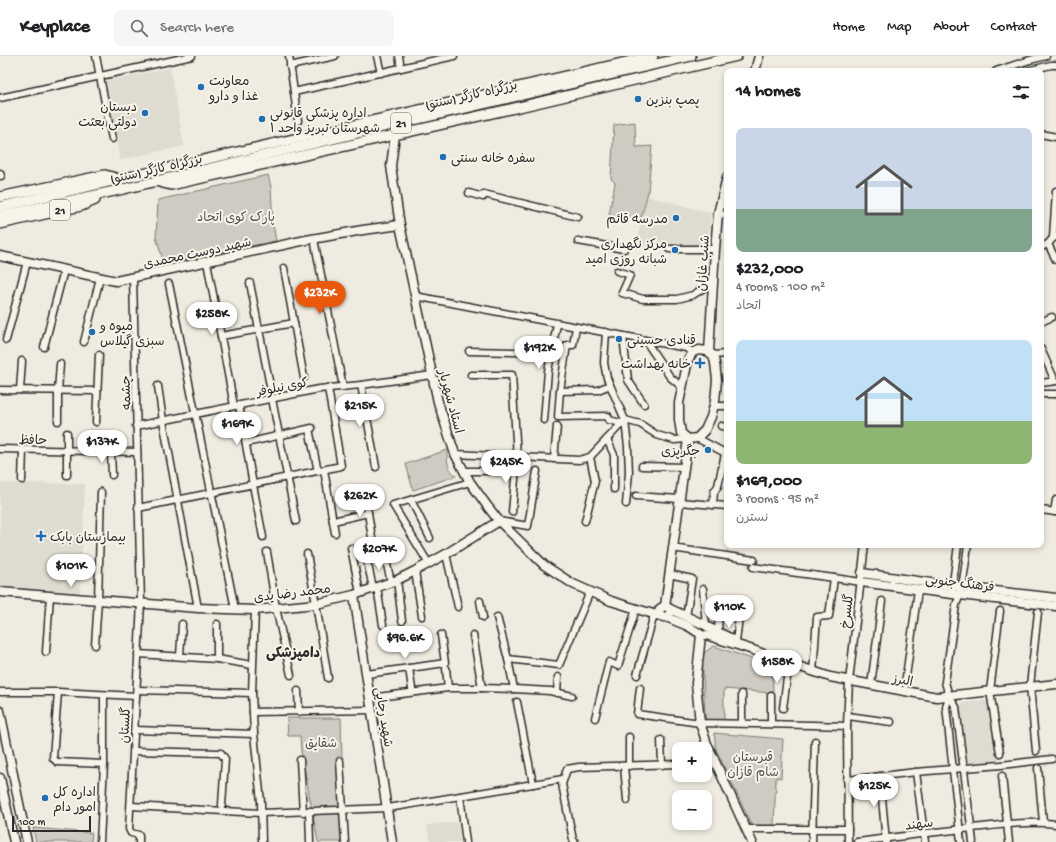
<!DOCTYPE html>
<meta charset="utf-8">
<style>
:root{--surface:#fff;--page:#f6f6f6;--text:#202124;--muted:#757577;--line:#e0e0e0;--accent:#ea580c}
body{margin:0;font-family:"Gochi Hand","Playpen Sans Arabic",sans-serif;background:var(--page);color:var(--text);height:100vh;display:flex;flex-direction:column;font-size:15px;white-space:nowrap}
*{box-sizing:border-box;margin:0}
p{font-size:13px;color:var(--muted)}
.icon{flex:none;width:22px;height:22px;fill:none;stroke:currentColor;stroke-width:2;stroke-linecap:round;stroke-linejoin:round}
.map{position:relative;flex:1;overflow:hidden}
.side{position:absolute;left:724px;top:12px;width:320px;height:480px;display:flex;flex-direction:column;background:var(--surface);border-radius:8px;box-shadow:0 2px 6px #0003}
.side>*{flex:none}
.fabs{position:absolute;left:672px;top:686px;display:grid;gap:8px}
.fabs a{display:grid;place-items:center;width:40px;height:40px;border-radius:8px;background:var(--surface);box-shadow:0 2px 6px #0003;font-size:20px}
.scale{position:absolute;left:12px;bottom:10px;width:79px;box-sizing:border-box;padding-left:4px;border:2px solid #2b2b2b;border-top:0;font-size:11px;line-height:14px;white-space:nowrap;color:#2b2b2b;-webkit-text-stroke:3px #f7f3e8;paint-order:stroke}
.price{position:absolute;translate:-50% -34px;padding:0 9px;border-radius:14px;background:#fff;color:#222;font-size:13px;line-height:26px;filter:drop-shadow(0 1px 2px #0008)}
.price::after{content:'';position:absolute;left:50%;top:24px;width:12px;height:9px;margin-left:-6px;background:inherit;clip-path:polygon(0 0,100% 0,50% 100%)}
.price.on{background:var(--accent);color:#fff}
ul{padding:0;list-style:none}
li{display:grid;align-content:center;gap:8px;height:212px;padding:0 12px}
li span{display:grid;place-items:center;height:124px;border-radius:8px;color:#555}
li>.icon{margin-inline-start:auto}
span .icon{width:72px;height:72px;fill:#fffc;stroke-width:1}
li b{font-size:17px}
h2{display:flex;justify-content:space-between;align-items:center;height:48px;padding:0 12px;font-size:17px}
header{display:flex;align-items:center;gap:24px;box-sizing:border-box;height:56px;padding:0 20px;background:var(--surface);border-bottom:1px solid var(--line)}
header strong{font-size:19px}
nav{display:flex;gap:22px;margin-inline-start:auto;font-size:14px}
.search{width:280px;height:36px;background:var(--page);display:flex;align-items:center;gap:10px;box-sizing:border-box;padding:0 14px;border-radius:8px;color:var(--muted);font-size:15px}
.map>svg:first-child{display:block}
.built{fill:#dedbd1}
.green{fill:#cfcbc2;stroke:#7d7b76}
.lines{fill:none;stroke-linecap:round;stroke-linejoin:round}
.minor-casing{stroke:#2b2b2b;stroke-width:9}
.major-casing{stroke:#2b2b2b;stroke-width:11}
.highway-casing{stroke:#2b2b2b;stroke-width:12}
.minor{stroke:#f7f3e8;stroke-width:6}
.major{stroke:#f7f3e8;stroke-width:8}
.highway{stroke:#f7f3e8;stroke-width:9}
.poi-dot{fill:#1f6fb2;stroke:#f7f3e8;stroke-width:1.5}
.labels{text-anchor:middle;stroke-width:4;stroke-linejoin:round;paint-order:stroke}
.shield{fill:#f7f3e8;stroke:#686764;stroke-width:1}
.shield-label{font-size:12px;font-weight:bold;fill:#2b2b2b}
.poi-label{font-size:13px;fill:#2b2b2b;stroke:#f7f3e8;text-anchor:start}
.street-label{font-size:13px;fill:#2b2b2b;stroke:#f7f3e8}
.park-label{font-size:13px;fill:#545351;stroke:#f7f3e8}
.neighbourhood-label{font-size:14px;font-weight:bold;fill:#2b2b2b;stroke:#f7f3e8}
</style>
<header>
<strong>Keyplace</strong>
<div class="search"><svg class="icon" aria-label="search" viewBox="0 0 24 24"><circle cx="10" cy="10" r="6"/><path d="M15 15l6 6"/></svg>Search here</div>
<nav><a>Home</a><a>Map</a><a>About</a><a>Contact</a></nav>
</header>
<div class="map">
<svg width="1056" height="786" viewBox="0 0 1056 786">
<rect width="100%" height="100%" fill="#efebe0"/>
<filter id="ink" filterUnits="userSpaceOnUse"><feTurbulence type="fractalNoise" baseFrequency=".025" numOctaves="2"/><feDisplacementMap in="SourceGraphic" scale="8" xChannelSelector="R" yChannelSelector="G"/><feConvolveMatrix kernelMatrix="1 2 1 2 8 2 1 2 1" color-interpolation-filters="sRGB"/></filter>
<g filter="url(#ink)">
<g class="built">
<polygon points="170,12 184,90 120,104 106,25"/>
<polygon points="647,140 711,157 707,190 639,191 640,181 638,181 640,166"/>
<polygon points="0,427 85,428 80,539 0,532"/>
<polygon points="988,644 991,645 998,706 968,709 960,651 962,647"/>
<polygon points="458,766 461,786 430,786 427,769"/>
</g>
<g class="green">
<polygon points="635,66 636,91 652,90 648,136 640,166 609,159 615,127 611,123 614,69"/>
<polygon points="268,119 271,131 273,168 276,185 164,207 156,181 158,144"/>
<path d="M447,394C447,406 447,412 456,420L413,434L406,408Z"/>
<polygon points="714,590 772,610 773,637 724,633 724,665 707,666 705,659 702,598"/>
<polygon points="287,662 341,662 344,786 318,786 301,695 300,680 288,680"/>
<polygon points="714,677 783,683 781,722 776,721 774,770 752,770 716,693"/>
<polygon points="33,772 92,777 91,786 36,786"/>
</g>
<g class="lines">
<g class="minor-casing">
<g id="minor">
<polyline points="96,0 112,83"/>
<polyline points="289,0 298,65"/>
<polyline points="377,0 381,17"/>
<polyline points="399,0 401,12"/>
<polyline points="290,10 335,0"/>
<polyline points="996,15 1030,4 1046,0"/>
<polyline points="1027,15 1051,9 1056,9"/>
<polyline points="294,36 454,0"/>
<polyline points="0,42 192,0"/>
<polyline points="1041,78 1056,81"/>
<polyline points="0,117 1,120"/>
<polyline points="469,137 483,141 484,138 578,161"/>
<polyline points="718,158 727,159"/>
<polyline points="1053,182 1056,135"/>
<polyline points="314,183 343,331"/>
<polyline points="578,185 624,193"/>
<polyline points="1048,188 1056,204"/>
<polyline points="1041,191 1048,188 1053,182 1056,181"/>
<polyline points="669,193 715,193"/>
<polyline points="207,206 234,350"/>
<polyline points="284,212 304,322"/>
<polyline points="617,215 630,219 622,237 643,243 677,243 693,239 713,226"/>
<polyline points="133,222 141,547 129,773 131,777 139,779 139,786"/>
<polyline points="250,227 270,330"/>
<polyline points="169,228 235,553"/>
<polyline points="415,240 645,284 686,292 693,296"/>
<polyline points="1041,266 1052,261"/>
<polyline points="576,271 573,289 567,289 560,335 558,361 608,360 609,364 621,367"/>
<polyline points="606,276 604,307 607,322 625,364 628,391 629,417 626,448"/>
<polyline points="221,280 294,267"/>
<polyline points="623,280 628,324 644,348"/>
<polyline points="6,284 27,206"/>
<polyline points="645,284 670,321 682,331"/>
<polyline points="84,286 100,222"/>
<polyline points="44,291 64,214"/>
<polyline points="1041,293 1055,325"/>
<polyline points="469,295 551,297"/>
<polyline points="713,299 727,298"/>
<polyline points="471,319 512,319 517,401 512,456"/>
<polyline points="1041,327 1056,325"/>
<polyline points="361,329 376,411"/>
<polyline points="158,330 163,365 198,552"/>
<polyline points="0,334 97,335"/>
<polyline points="20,334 22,305"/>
<polyline points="560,335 598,334 610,329"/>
<polyline points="1041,338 1056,338"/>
<polyline points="272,343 296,465"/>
<polyline points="239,349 253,429 263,481"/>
<polyline points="713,350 727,350"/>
<polyline points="544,364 548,315 557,268"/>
<polyline points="625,364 640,368 657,379 674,384 688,383"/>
<polyline points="58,365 58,335 60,308"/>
<polyline points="96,366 99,299"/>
<polyline points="136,370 319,333 361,329 432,319"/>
<polyline points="721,370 727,371"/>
<polyline points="309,373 318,415"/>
<polyline points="697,382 727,398"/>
<polyline points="607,383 614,399 614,433"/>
<polyline points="246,387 312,372"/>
<polyline points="0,393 137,396"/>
<polyline points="111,396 112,419"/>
<polyline points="455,398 579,404 590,401 625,364"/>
<polyline points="554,403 557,370"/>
<polyline points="642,410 684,411"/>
<polyline points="324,414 335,477"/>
<polyline points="464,415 499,415"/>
<polyline points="67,419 67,377"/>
<polyline points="22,424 23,394"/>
<polyline points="365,438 372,482"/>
<polyline points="636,440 679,443"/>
<polyline points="411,444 430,482"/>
<polyline points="679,446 727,450"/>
<polyline points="713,449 714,436 718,430 725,398"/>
<polyline points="138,452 341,410 328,332"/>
<polyline points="1041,454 1056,456"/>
<polyline points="1054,456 1056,444"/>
<polyline points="333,465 368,457"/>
<polyline points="499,465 528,470 537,415"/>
<polyline points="585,465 595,425 590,401"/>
<path d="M968,489C965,509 964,530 956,549L945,626L949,640L956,651L973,786"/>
<polyline points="351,492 360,537"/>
<polyline points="672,492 754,504"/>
<polyline points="267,496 276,552 291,619"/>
<polyline points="307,498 316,548 328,622"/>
<polyline points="446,498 458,551"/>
<polyline points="366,500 373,532"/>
<polyline points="385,500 391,526"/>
<polyline points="429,508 393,449 470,426"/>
<polyline points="753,511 834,522"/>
<polyline points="415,515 422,560"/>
<polyline points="669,518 692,523 686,561"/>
<polyline points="397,524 402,565"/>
<polyline points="377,531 383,569"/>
<polyline points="703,533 706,570"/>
<polyline points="952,534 958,489"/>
<polyline points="480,545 483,561"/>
<polyline points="255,554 252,637 254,678 261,746 262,786"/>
<polyline points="497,561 508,603 514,633"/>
<polyline points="718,577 719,554"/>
<polyline points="473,579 482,632"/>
<polyline points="736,586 739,561"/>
<polyline points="95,589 98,544 101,436"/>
<polyline points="46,596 50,540"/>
<polyline points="138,598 217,603 252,609"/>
<polyline points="180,600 182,568"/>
<polyline points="217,603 217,568"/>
<polyline points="508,603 559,609 590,536"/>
<polyline points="409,612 412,633"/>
<polyline points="446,612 448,632"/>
<polyline points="813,616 817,561 829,560 834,522 861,526"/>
<polyline points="367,618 445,607 441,579"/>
<polyline points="637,619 654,559"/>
<polyline points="871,629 882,545"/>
<polyline points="640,632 637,658 700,667 812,669 847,670"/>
<polyline points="137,634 252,637"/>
<polyline points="298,635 299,656"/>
<polyline points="904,635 918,534"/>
<polyline points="0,636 58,636 136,640"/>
<polyline points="58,636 53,702 57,706 104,708"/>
<polyline points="557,637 558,621"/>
<polyline points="949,640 946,651 961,786"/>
<polyline points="370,642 448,632 482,632 514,633 550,635 572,640"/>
<polyline points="517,646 533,728"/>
<polyline points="783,652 789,607"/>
<polyline points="253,656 372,654"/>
<polyline points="848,660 891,666"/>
<polyline points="595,662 609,606 618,610 636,553"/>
<polyline points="742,667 742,638"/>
<polyline points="771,668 771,639"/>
<polyline points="135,674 254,678"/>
<polyline points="629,681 629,710"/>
<polyline points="661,684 662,709"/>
<polyline points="134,695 221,697 225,703 222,749"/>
<polyline points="1036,695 1030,630 1038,556"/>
<polyline points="1000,697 990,635 1000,555"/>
<polyline points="300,704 303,756"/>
<polyline points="340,705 345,786"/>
<polyline points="705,707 715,707"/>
<polyline points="624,710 627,744"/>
<polyline points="1038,712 1043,766"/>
<polyline points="916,716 925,786"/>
<polyline points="880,720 886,786"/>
<polyline points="1002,720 1009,786"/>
<polyline points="847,724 916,716 1001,709 1052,703"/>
<polyline points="460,740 466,786"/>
<polyline points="131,750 261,757 388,752 563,723"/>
<polyline points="309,755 310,786"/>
<polyline points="746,773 848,773"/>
<polyline points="100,786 104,708 104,639"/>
<polyline points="575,786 573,784 562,728 567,713 579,711 679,708"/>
<polyline points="812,786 815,685"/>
<polyline points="848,786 847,670 849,625 865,489"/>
<path d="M857,786C898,781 940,775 982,771C1007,768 1032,765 1056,768"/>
</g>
</g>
<g class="major-casing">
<g id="major">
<polyline points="755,15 759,0"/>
<path d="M395,79L391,110L400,169L438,346L455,398L464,415L470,426L488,451L499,465L544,509L573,528L611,545L663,561C675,560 670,548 663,551C657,553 659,558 663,561"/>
<polyline points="0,200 116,225 306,184 363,174 400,169"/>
<polygon points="699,294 707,295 713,299 715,307 717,324 715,345 711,361 705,374 697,382 688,383 681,377 679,364 679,347 688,304 693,296"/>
<polyline points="709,296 715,193 718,158 727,121"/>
<polyline points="862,517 952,530 1056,542"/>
<polyline points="861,526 960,539 1056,550"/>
<polyline points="0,536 198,552 255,554 316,548 354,539 397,524 415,515 446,498 499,465"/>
<polyline points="354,539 392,786"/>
<polyline points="665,550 688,383"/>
<polyline points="670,553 705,569"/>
<polyline points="666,561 688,570 699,577"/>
<polyline points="708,571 730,582"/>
<polyline points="701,579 696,627 700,667 707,688 752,786"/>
<polyline points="706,579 750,593 789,607 830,621 937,641 1056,628"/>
<polyline points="0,655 27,786"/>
<polyline points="0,722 14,786"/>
</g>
</g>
<g class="highway-casing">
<g id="highway">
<polyline points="159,126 171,129 519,51 737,0"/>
<polyline points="0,141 105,119 119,123"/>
<polyline points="0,151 653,0"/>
<polyline points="0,160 119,134 370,74 691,0"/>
<polyline points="0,168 81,150 95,144"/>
</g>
</g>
<use href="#minor" class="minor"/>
<use href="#major" class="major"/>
<use href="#highway" class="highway"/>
</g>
</g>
<g class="poi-dot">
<circle cx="201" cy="31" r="4"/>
<circle cx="638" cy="43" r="4"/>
<circle cx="145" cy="57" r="4"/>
<circle cx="262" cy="63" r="4"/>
<circle cx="443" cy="101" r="4"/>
<circle cx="676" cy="162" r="4"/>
<circle cx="675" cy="194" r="4"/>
<circle cx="92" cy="276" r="4"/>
<circle cx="619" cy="283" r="4"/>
<path d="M698 301h4v4h4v4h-4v4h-4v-4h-4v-4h4z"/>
<circle cx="708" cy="394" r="4"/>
<path d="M39 474h4v4h4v4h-4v4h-4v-4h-4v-4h4z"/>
<circle cx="45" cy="742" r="4"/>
</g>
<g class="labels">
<g class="shield">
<rect x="391" y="57" width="20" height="20" rx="3"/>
<rect x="50" y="144" width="20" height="20" rx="3"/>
</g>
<g class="shield-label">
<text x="401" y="71">21</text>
<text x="60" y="158">21</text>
</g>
<g class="poi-label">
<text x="209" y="29">معاونت<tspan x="209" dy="15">غذا و دارو</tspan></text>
<text x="646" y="48">پمپ بنزین</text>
<text x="137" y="55" text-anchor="end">دبستان<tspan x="137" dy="15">دولتی بعثت</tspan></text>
<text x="270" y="61">اداره پزشکی قانونی<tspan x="270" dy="15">شهرستان تبریز واحد ۱</tspan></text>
<text x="451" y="106">سفره خانه سنتی</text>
<text x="668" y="167" text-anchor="end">مدرسه قائم</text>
<text x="667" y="192" text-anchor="end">مرکز نگهداری<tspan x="667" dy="15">شبانه روزی امید</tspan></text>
<text x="100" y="274">میوه و<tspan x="100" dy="15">سبزی گیلاس</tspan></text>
<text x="627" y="288">قنادی حسینی</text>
<text x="691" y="312" text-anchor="end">خانه بهداشت</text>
<text x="700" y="399" text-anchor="end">جگرپزی</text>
<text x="50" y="485">بیمارستان بابک</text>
<text x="53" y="740">اداره کل<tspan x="53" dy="15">امور دام</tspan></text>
</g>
<g class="street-label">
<text transform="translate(471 38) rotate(-13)" y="5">بزرگراه کارگر (سنتو)</text>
<text transform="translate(156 112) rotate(-13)" y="5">بزرگراه کارگر (سنتو)</text>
<text transform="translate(197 196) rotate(-12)" y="5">شهید دوست محمدی</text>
<text transform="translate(702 207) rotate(-86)" y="5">شنب غازان</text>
<text transform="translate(282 330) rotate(-11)" y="5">کوی نیلوفر</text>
<text transform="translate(125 337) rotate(-91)" y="5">چشمه</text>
<text transform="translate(452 345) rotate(75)" y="5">استاد شهریار</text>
<text transform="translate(33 383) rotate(1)" y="5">حافظ</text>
<text transform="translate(960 526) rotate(7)" y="5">فرهنگ جنوبی</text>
<text transform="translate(292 536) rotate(-7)" y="5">محمد رضا یدی</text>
<text transform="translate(846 555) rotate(-83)" y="5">گلسرخ</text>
<text transform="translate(903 623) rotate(11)" y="5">البرز</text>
<text transform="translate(385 661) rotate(81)" y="5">شهید رجایی</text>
<text transform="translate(124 669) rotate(-87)" y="5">گلستان</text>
<text transform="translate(919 767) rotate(-7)" y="5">سهند</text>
</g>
<g class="park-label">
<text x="236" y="165">پارک کوی اتحاد</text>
<text x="321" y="691">شقایق</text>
<text x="753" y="705">قبرستان<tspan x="753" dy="15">شام قازان</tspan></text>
</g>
<g class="neighbourhood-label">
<text x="293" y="601">دامپزشکی</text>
</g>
</g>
</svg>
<div class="fabs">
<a>+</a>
<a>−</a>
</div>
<div class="scale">100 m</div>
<b class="price on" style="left:320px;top:259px">$232K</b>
<b class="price" style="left:212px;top:280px">$258K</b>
<b class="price" style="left:539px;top:314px">$192K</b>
<b class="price" style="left:360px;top:372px">$215K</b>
<b class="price" style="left:237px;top:390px">$169K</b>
<b class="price" style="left:102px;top:408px">$137K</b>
<b class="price" style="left:506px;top:428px">$245K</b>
<b class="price" style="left:360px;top:462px">$262K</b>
<b class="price" style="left:379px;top:515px">$207K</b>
<b class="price" style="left:71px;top:532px">$101K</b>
<b class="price" style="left:729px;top:573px">$110K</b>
<b class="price" style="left:405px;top:604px">$96.6K</b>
<b class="price" style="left:777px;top:628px">$158K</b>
<b class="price" style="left:874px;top:752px">$125K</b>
<section class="side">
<h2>14 homes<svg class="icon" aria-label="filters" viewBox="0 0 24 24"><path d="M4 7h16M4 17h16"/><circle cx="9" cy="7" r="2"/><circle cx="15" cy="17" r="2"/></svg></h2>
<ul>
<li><span style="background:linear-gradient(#c9d6e8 65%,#7fa58c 0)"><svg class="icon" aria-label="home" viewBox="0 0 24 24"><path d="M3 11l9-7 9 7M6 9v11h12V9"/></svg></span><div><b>$232,000</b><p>4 rooms · 100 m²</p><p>اتحاد</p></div></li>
<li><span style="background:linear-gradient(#bfe0f5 65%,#8fb573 0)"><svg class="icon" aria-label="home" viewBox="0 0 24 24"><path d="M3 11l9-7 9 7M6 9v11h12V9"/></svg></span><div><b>$169,000</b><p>3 rooms · 95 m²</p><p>نسترن</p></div></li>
</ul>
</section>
</div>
